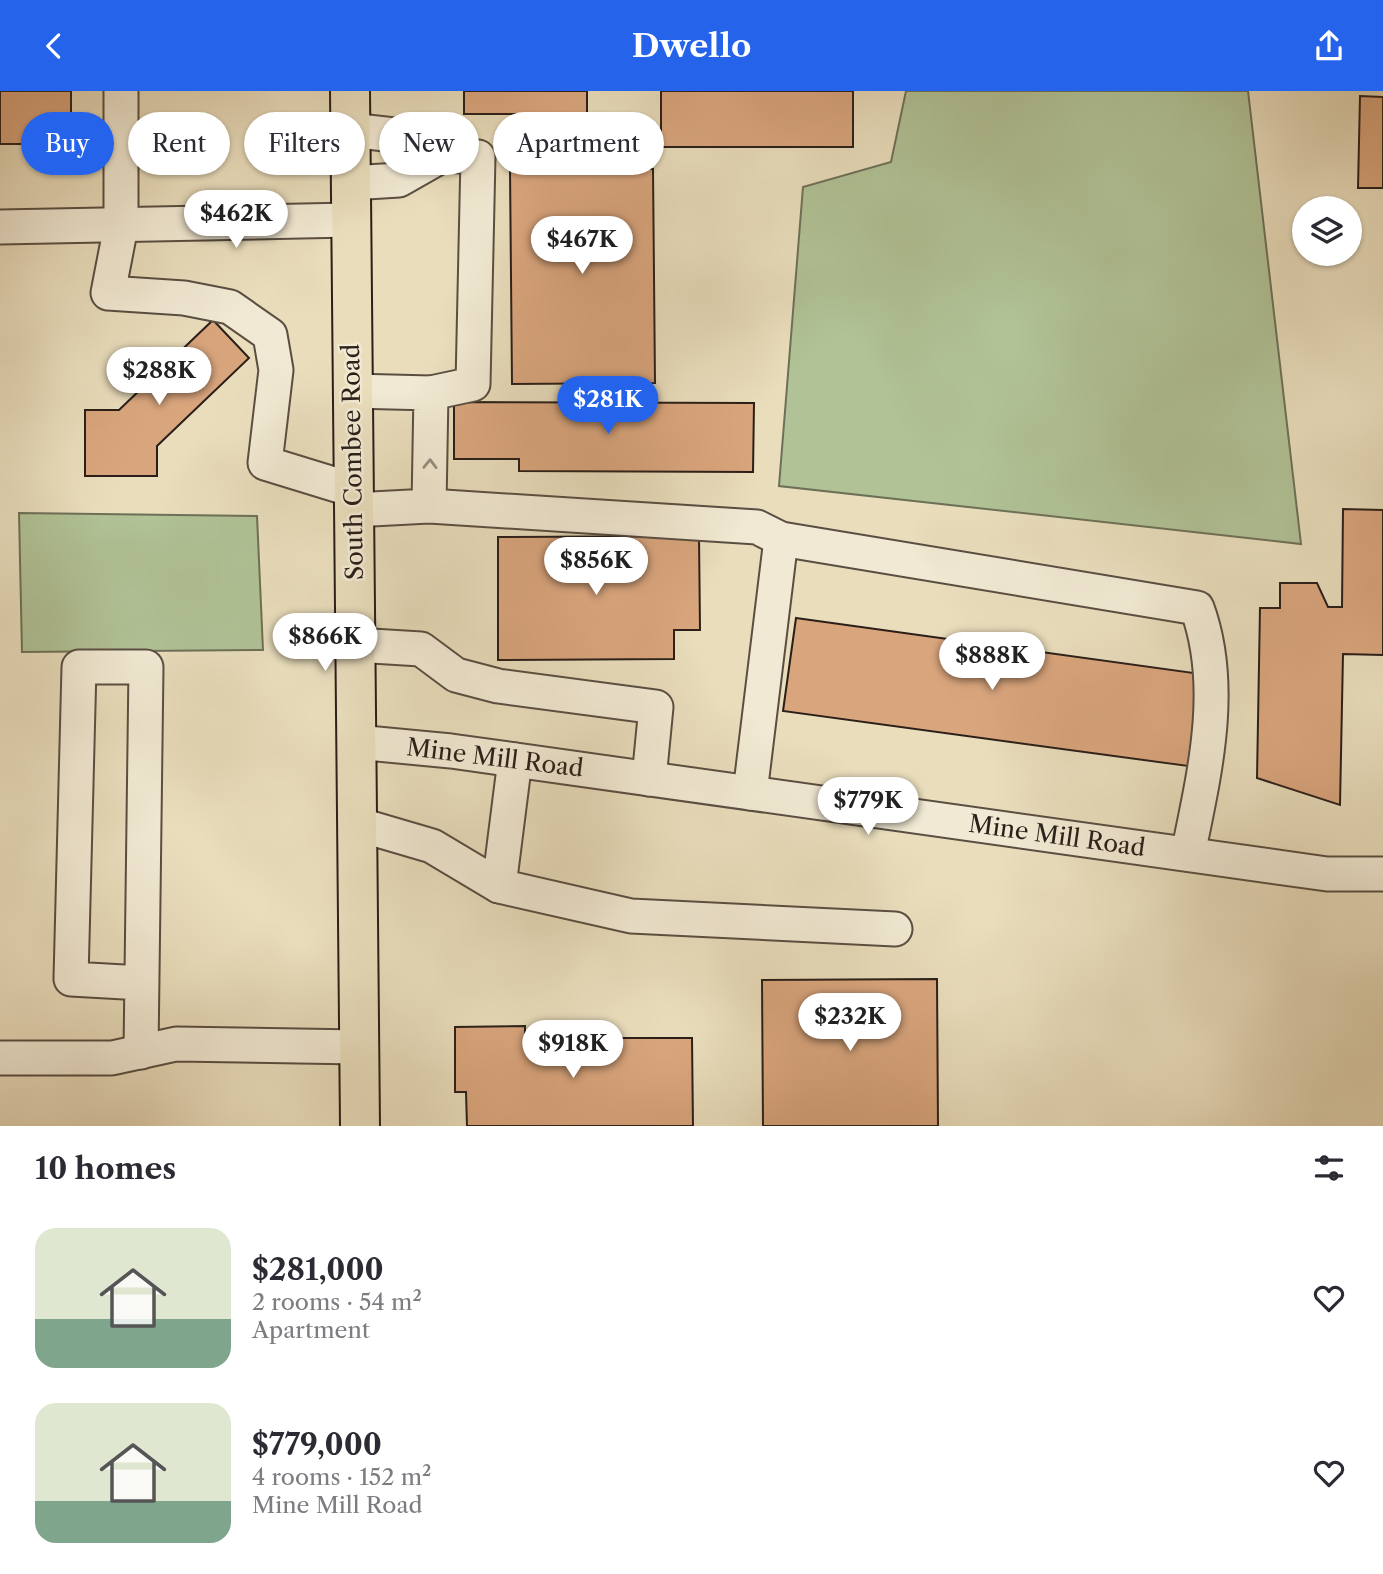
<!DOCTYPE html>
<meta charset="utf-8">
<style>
:root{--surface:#fff;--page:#f2f2f3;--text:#2b2b33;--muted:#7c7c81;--accent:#2563eb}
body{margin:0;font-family:"Libre Caslon Text",serif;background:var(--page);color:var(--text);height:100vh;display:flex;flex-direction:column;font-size:26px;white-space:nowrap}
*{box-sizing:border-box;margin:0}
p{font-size:23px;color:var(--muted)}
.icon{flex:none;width:38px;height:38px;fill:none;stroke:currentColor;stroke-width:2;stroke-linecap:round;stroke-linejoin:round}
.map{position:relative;height:1035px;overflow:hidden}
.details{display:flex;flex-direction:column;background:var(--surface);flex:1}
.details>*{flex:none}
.hud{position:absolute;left:21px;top:21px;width:700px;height:63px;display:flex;gap:14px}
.controls{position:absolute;left:1292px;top:105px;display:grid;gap:14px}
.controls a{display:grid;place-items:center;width:70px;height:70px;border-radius:50%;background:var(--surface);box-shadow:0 2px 5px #0004;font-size:35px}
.price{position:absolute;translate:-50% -60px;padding:0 16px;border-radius:24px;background:#fff;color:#222;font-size:23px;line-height:46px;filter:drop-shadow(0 2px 4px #0008)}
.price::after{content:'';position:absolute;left:50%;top:42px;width:21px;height:16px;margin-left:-10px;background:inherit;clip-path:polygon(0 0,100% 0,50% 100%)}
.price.active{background:var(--accent);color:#fff}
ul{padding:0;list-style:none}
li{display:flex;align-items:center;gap:21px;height:175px;padding:0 35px}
li span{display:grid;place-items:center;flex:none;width:196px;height:140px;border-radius:21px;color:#555}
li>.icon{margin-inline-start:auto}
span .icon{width:84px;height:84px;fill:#fffc;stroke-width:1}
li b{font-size:30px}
h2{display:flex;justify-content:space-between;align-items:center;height:84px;padding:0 35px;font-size:30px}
.chip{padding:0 24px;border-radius:32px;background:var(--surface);box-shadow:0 2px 5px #0004;font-size:24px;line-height:63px}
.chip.active{background:var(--accent);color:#fff}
header{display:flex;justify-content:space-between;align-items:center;height:91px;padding:0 35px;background:var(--accent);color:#fff;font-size:32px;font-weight:700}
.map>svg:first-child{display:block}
.green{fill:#b0c296;stroke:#6d7058;stroke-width:2}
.building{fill:#d9a57d;stroke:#2a1f19;stroke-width:2}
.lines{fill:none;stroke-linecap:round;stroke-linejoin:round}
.minor-casing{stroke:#5a4e42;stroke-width:37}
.major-casing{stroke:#2a1f19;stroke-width:42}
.minor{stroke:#f1e9d3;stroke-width:33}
.major{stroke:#e9ddbc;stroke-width:38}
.oneway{stroke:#978e7f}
.labels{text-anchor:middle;stroke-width:5;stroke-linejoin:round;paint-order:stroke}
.street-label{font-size:24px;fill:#2a1f19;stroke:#f1e9d3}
</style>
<header><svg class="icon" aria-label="back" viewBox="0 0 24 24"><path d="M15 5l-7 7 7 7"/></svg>Dwello<svg class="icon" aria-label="share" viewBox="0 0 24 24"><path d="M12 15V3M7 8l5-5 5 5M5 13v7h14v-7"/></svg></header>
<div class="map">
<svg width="1383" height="1035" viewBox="0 0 1383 1035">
<rect width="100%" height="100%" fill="#e9ddbc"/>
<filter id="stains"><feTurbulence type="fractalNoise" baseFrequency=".00286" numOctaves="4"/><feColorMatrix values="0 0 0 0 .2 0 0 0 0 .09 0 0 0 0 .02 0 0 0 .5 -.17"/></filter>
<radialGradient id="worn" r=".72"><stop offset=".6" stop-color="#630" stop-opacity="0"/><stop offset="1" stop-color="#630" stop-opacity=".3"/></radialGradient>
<g class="green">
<polygon points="906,0 1248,0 1301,453 779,395 803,96 891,71"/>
<polygon points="19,422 257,425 263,559 22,561"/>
</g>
<g class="building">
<rect x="0" y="0" width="71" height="53"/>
<rect x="464" y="0" width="123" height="23"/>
<rect x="661" y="0" width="192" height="56"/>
<polygon points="1360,5 1383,6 1383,97 1358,97"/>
<polygon points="510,78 653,78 655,292 512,293"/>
<polygon points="213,229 249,267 157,355 157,385 85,385 85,319 119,319"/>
<polygon points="454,311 754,312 753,381 519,380 519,368 454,368"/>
<polygon points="1343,418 1383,419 1383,564 1343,563 1340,714 1257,687 1260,517 1280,517 1280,492 1317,492 1328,516 1342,516"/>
<polygon points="699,445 700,539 674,539 674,568 498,569 498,446"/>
<polygon points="796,527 1201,583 1188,675 783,620"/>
<polygon points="937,888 938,1035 763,1035 762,889"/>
<polygon points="525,935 525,947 692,947 693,1035 467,1035 466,1001 455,1001 455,936"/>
</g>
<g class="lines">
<g class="minor-casing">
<g id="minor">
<polyline points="121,0 121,135 108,202 184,207 230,216 270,244 276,279 265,372 353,399"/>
<polyline points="350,39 403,45 443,64 399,89 350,92"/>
<polyline points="0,136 350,129"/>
<polyline points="352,300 431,302 429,415 353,419"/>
<polyline points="431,302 473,293 478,66 443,64"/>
<path d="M429,415L757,436L781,448L1197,517C1226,596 1204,684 1188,763"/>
<polyline points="355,554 421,558 456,584 498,595 656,616 649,688"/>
<polyline points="356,651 451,660 1327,783 1383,783"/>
<polyline points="750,702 781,448"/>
<polyline points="357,733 432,755 499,795 631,825 895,838"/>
<polyline points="499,795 515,669"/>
<polyline points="141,961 146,576 79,576 71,888 142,892"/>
<polyline points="0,967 112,967 176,953 359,956"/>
</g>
</g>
<g class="major-casing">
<polyline id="major" points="350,0 360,1035"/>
</g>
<use href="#minor" class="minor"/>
<use href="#major" class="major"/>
</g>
<defs><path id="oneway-chevron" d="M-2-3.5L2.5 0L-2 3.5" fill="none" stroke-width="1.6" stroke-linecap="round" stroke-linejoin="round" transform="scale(1.75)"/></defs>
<use class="oneway" href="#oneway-chevron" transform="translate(430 373) rotate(-89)"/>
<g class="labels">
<g class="street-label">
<text transform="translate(353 371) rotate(-91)" y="8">South Combee Road</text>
<text transform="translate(495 667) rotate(7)" y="8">Mine Mill Road</text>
<text transform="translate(1057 745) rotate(8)" y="8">Mine Mill Road</text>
</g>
</g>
<rect width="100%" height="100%" filter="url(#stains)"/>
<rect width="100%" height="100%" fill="url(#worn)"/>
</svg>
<div class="controls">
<a><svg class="icon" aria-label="layers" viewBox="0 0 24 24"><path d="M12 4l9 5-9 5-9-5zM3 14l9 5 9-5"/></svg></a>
</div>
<b class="price" style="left:236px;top:159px">$462K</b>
<b class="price" style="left:582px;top:185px">$467K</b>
<b class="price" style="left:159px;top:316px">$288K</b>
<b class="price active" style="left:608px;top:345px">$281K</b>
<b class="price" style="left:596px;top:506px">$856K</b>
<b class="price" style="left:325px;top:582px">$866K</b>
<b class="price" style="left:992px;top:601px">$888K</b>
<b class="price" style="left:868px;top:746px">$779K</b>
<b class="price" style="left:850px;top:962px">$232K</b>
<b class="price" style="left:573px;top:989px">$918K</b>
<div class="hud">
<a class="chip active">Buy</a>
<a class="chip">Rent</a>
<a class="chip">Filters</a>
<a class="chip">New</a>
<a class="chip">Apartment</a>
</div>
</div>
<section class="details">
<h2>10 homes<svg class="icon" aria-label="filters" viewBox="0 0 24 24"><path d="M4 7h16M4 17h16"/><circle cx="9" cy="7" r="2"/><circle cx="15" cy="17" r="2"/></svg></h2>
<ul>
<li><span style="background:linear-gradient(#dfe7d0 65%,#7fa58c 0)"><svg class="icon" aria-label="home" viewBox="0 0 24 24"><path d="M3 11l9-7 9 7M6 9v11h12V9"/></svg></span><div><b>$281,000</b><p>2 rooms · 54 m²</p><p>Apartment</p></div><svg class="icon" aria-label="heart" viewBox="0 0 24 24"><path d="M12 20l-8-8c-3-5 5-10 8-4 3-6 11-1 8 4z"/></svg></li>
<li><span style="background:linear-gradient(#dfe7d0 70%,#7fa58c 0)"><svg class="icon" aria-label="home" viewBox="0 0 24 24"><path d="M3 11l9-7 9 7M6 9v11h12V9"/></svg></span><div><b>$779,000</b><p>4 rooms · 152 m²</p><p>Mine Mill Road</p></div><svg class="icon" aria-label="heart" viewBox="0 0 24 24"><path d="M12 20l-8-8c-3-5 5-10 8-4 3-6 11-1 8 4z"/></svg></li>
</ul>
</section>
